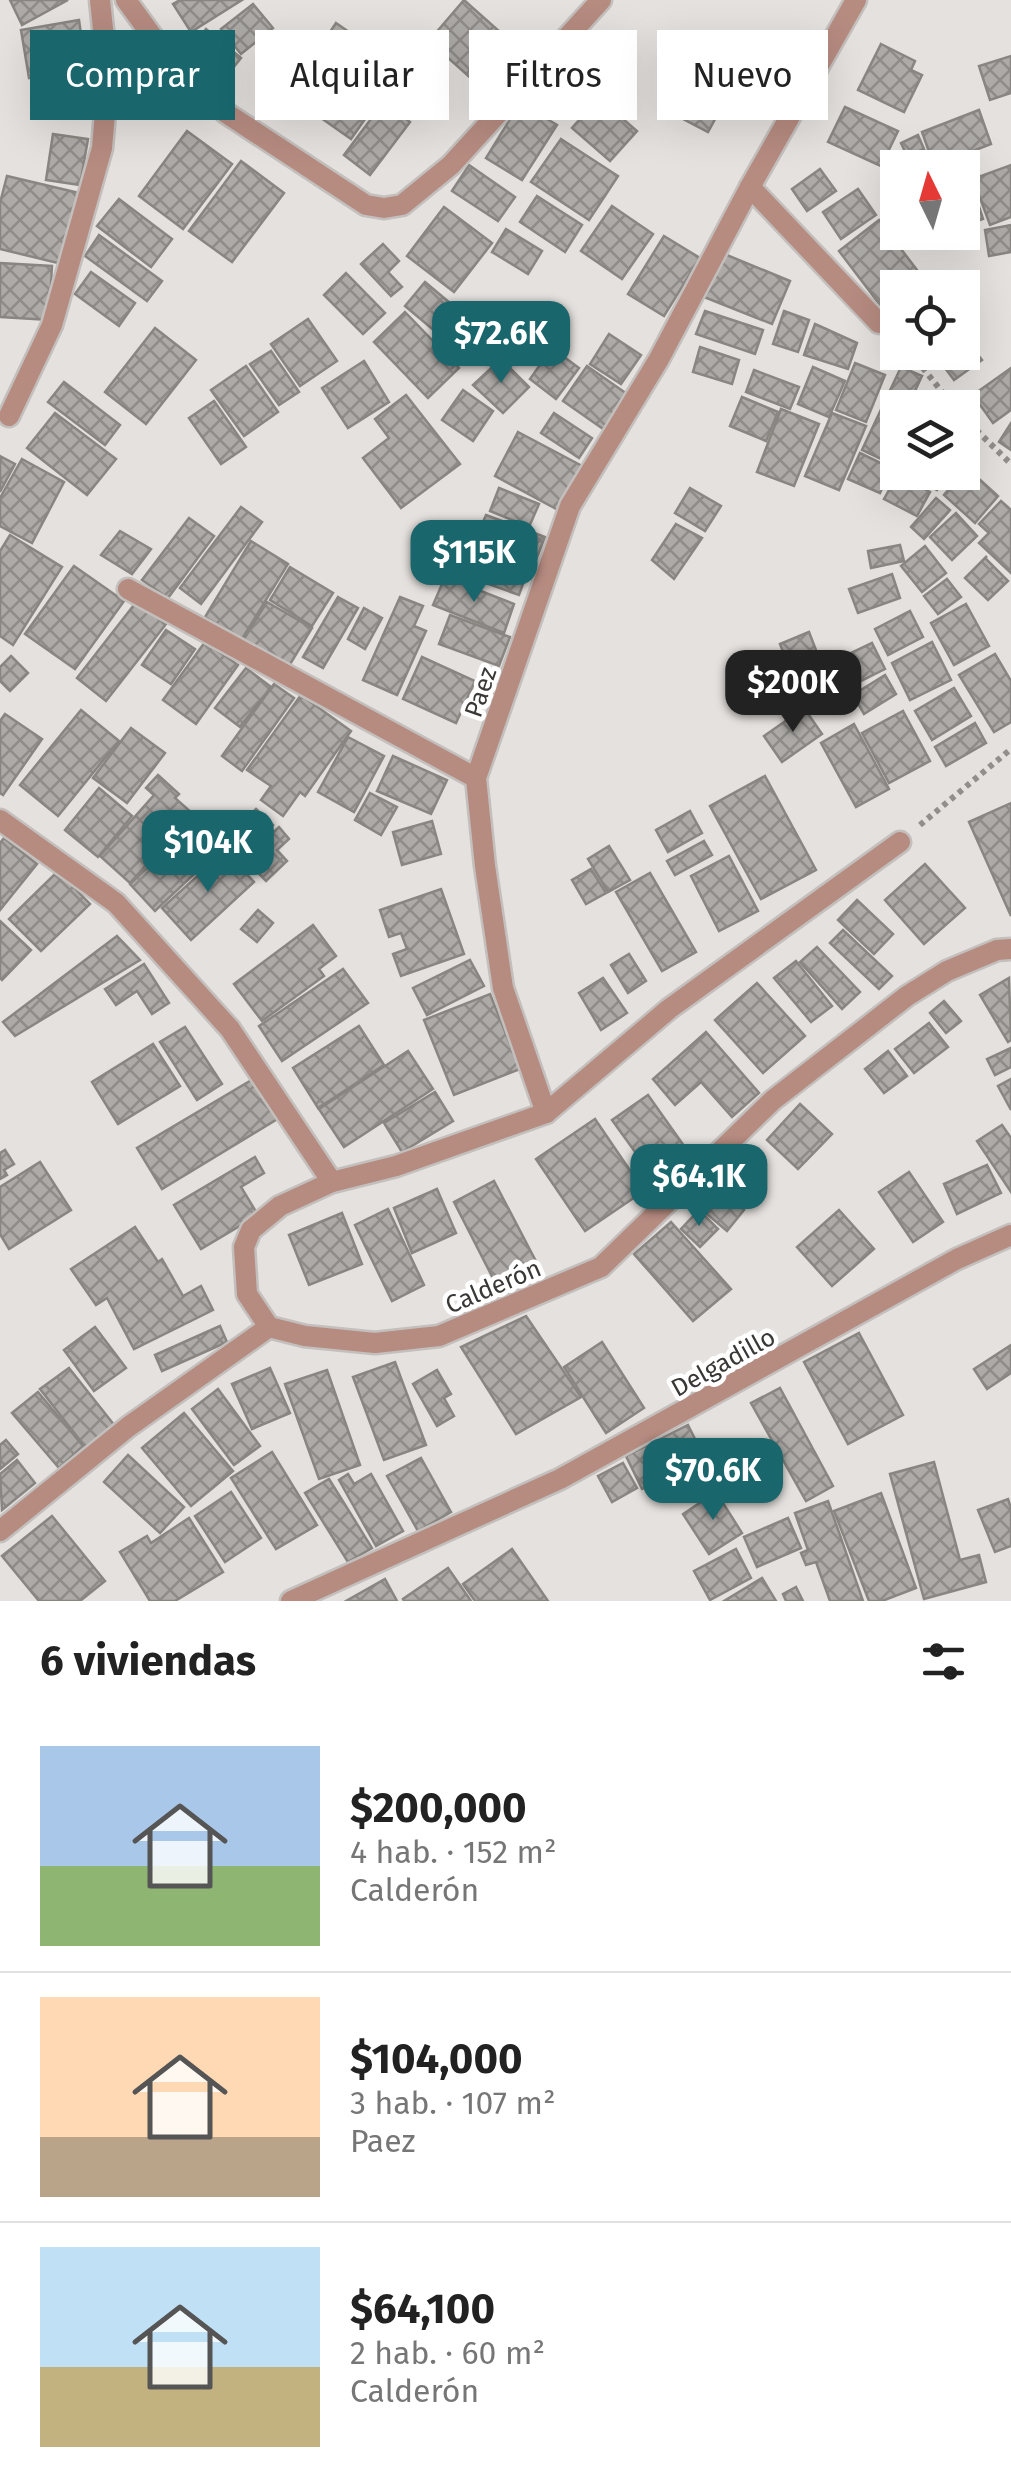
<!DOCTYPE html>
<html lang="es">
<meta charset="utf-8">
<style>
:root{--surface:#fff;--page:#f6f6f6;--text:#222;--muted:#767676;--line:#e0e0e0;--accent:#19666d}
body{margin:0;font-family:"Fira Sans",sans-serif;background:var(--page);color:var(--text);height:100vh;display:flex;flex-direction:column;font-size:38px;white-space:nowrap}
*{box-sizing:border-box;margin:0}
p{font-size:32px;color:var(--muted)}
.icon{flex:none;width:55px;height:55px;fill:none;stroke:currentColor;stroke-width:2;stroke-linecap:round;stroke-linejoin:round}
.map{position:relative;height:1601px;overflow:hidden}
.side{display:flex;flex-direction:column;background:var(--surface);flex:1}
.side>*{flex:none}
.hud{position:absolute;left:30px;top:30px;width:952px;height:90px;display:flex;gap:20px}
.needle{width:65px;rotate:355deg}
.buttons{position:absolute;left:880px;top:150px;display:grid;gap:20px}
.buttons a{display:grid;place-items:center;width:100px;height:100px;border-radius:0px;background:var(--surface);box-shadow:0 10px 40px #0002;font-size:50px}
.price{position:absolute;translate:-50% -85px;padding:0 22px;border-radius:20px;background:var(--accent);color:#fff;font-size:32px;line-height:65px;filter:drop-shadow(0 2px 5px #0008)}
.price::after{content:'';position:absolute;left:50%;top:60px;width:30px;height:22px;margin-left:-15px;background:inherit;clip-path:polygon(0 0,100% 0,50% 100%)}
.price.on{background:#222;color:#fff}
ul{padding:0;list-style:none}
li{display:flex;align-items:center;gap:30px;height:250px;padding:0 40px}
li+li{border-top:2px solid var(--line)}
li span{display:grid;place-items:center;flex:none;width:280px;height:200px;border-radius:0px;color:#555}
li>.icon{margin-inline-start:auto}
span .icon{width:120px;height:120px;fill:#fffc;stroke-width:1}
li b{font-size:42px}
h2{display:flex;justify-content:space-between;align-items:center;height:120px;padding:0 40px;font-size:42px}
.pill{padding:0 35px;border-radius:0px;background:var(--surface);box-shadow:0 10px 40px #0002;font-size:35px;line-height:90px}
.pill.on{background:var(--accent);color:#fff}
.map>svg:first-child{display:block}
.building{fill:url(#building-cross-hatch);stroke:#898682;stroke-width:2.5}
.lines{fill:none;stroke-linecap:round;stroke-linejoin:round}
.minor-casing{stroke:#c3bfbd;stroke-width:25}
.path{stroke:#918f8d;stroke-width:6;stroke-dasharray:5 5;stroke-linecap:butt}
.minor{stroke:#b68b80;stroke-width:20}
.labels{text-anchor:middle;stroke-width:9;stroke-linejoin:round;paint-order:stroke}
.street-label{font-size:25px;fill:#393837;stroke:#fff}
</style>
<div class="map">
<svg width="1011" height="1601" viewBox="0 0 1011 1601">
<defs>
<pattern id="building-cross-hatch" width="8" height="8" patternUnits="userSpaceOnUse" patternTransform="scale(2.5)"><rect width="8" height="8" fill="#adaaa7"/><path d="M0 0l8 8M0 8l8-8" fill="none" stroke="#8e8b89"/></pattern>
</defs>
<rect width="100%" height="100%" fill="#e5e1de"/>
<g class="building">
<polygon points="10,0 68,0 22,25"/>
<polygon points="180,0 242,0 191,32 173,4"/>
<polygon points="464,0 509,40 474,81 429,41"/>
<polygon points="253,4 273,28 241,54 221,29"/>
<polygon points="79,20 86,69 29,78 21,30"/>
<polygon points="336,23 368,45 322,113 290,91"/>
<polygon points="206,29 241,58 222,82 187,53"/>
<polygon points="375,42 405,62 351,139 321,118"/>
<polygon points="881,44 915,61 911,70 922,75 904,112 858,90"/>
<polygon points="696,49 740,73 708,132 664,109"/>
<polygon points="1011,56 1011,93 990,100 979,66"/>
<polygon points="395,87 409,97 397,112 410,122 370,175 344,155"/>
<polygon points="599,98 637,131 610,161 572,128"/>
<polygon points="520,103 557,125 522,180 486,158"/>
<polygon points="845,107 898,131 881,166 828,142"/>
<polygon points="979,110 991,144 934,166 922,132"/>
<polygon points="187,131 232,164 183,229 139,196"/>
<polygon points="53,134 88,139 80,185 46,180"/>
<polygon points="918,135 924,149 907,156 901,143"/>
<polygon points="561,139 618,176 589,220 531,182"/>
<polygon points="241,161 284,193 232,262 189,231"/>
<polygon points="469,165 515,197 498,221 452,191"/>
<polygon points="1011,165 1011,217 990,225 973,179"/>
<polygon points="820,169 836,191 807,211 792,189"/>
<polygon points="7,176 79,193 62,264 0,249 0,203"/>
<polygon points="970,179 983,219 962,226 962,182"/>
<polygon points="858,189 876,215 841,239 823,212"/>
<polygon points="537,196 582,225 565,252 520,222"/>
<polygon points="119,199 172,239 151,267 97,226"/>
<polygon points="612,206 653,234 622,279 581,251"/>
<polygon points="444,207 492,243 454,292 407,256"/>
<polygon points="879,220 920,274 916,278 923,287 898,288 898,292 880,305 839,251"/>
<polygon points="1011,225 1011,252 989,256 985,230"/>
<polygon points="506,229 542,251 528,274 492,252"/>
<polygon points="99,235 162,281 147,301 85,256"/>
<polygon points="664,236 700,258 664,316 628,294"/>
<polygon points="383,244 399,261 388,272 402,287 391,296 361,264"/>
<polygon points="722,253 790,281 772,324 704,297"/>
<polygon points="0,263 52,266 49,320 0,317"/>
<polygon points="91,272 135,303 119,326 75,294"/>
<polygon points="346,273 385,313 363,334 324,295"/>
<polygon points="425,282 469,319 449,343 405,306"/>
<polygon points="705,311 763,330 755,354 696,334"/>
<polygon points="784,311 809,320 798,352 773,344"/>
<polygon points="405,312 459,368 428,398 374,342"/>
<polygon points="308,319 337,361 300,386 271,344"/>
<polygon points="815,324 857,343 848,369 804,355"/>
<polygon points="155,328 196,360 146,424 105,392"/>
<polygon points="609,334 641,355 621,384 590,364"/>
<polygon points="962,334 982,360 954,380 933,352 962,352"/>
<polygon points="700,347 739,360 732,384 693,372"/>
<polygon points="552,348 579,368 556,399 530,379"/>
<polygon points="271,351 299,392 279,405 250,364"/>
<polygon points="501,359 529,387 503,413 473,385"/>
<polygon points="364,361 389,402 348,428 322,388"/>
<polygon points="855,363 885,375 866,422 836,410"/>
<polygon points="246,366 278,412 244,436 211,390"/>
<polygon points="587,366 630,396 606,431 563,401"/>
<polygon points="813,367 845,381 829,417 798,404"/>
<polygon points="901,367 922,376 907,408 898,408 898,467 862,450"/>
<polygon points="1011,368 1011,410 993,423 973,395"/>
<polygon points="754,370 799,387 790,409 746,392"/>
<polygon points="64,382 120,425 105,445 48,402"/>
<polygon points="463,390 493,411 473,441 442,420"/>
<polygon points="406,395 460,464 401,508 363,458 389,438 375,419"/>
<polygon points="742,397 778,412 766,441 730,426"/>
<polygon points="214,401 246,447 221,464 189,418"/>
<polygon points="781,409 819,424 794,486 757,472"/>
<polygon points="55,413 116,459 87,495 27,448"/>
<polygon points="554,413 592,438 579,458 541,433"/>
<polygon points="832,413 866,426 839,490 805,476"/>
<polygon points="1011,423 1011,450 999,442"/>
<polygon points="518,432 584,467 560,511 495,476"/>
<polygon points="860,453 891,468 880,493 848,479"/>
<polygon points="0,456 15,464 0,492"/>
<polygon points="22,459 64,482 32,543 0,526 0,498"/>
<polygon points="967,468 998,496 975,523 944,495"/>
<polygon points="903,472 946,472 937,490"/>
<polygon points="898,474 930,492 917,516 884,499"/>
<polygon points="499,488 539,504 529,527 490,511"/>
<polygon points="690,488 721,506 705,531 675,513"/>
<polygon points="936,498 950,510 924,539 911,527"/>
<polygon points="1001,501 1011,510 1011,573 979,543 989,533 979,524"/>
<polygon points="241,507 262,522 201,604 180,588"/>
<polygon points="956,513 977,536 952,560 930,537"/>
<polygon points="486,515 545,537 536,560 476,538"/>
<polygon points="189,518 214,536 168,598 142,580"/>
<polygon points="676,524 702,538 674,579 652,560"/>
<polygon points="424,528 473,543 465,565 417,551"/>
<polygon points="120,531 151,549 132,574 101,555"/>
<polygon points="10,535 62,567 13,645 0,636 0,551"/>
<polygon points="251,541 288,564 242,639 205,617"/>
<polygon points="900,545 904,561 871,568 868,551"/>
<polygon points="925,546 946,573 922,592 901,566"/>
<polygon points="476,548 529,567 519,595 466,576"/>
<polygon points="987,556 985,558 1008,581 988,600 965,578"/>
<polygon points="74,566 124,601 75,669 25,634"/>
<polygon points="290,567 333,593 312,626 270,600"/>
<polygon points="892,574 900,598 858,613 849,589"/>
<polygon points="445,577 514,604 504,633 433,605"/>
<polygon points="947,579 961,597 938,614 924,596"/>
<polygon points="338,597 358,608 323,668 303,657"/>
<polygon points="400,597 423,606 414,626 426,631 397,695 363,680"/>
<polygon points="137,601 166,624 106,701 77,678"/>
<polygon points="267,602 312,628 289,666 244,639"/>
<polygon points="966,604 989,646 954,665 931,623"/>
<polygon points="364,608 382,618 365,649 348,639"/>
<polygon points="910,611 923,637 888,655 875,629"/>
<polygon points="450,615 510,637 499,666 439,644"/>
<polygon points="166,630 195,649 171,684 142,665"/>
<polygon points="809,632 821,663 792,675 780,644"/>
<polygon points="205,642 238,665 196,724 163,700"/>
<polygon points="932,642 951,680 910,700 892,663"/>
<polygon points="872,643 885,669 849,687 836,660"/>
<polygon points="995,654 1011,681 1011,722 994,732 959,675"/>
<polygon points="11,656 28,673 10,691 0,681 0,667"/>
<polygon points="422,657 475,681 456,723 403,699"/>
<polygon points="246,668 271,687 240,727 215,708"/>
<polygon points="885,675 896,694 864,714 853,695"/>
<polygon points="274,684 294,698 242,771 222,756"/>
<polygon points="954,688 971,716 932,740 915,711"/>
<polygon points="301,695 351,731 305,796 300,792 283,816 261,800 271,786 247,770"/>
<polygon points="804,708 822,734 782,762 764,736"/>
<polygon points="81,710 119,741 58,816 20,785"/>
<polygon points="903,711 930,761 889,783 862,733"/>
<polygon points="5,714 42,739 3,795 0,793 0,721"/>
<polygon points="975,723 986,743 946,766 935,747"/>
<polygon points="854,724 889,789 856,807 821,743"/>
<polygon points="131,728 165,753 127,803 93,778"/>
<polygon points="348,737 384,756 354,812 318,792"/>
<polygon points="393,756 447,780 431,814 377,791"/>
<polygon points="158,775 179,794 175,798 192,813 130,883 100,856 154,795 146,788"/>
<polygon points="765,776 816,870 761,899 710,806"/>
<polygon points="99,788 132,816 98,857 65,830"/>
<polygon points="370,793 397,807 381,835 355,820"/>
<polygon points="1011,803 1011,916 969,822"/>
<polygon points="256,809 273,825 241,858 224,841"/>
<polygon points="690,811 702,833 668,852 656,830"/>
<polygon points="198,819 224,846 155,911 130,884"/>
<polygon points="432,821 441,854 402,865 393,832"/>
<polygon points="279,827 289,839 277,850 287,861 266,881 245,859"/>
<polygon points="4,838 37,864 0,910 0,843"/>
<polygon points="704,841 712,855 675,875 667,861"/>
<polygon points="609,846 630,880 608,892 588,859"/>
<polygon points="225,851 254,882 191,940 162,908"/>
<polygon points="729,856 758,911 719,931 691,876"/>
<polygon points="925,864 965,908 924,944 885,900"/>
<polygon points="591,869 606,893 586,904 572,880"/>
<polygon points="58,871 90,904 41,951 9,919"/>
<polygon points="650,873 696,952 662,971 616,892"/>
<polygon points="441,889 464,954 401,976 393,954 407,949 401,933 389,937 380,910"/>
<polygon points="857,900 893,934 874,954 838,920"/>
<polygon points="258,910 273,923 257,942 241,929"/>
<polygon points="0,921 31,950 2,980 0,978"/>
<polygon points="313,925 336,956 319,969 324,976 262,1021 234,984"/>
<polygon points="843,930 892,976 879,989 830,943"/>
<polygon points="117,936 140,960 15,1036 3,1022"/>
<polygon points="817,947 860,992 842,1009 800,962"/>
<polygon points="629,954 646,981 628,993 611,965"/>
<polygon points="470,960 484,986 427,1015 413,988"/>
<polygon points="796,961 832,1006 811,1022 774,978"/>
<polygon points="144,964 169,1003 152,1014 137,991 116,1005 105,989"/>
<polygon points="343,969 368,1003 282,1061 259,1026"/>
<polygon points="603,978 627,1013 601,1030 579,993"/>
<polygon points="1009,978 1011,1040 1008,1042 980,995"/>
<polygon points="757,983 805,1036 763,1073 715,1020"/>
<polygon points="490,994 520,1069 454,1095 424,1020"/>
<polygon points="944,1001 961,1021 946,1033 930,1013"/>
<polygon points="929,1023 948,1047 914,1073 895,1049"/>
<polygon points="359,1026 384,1065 318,1108 293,1068"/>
<polygon points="185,1027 222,1084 197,1100 160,1042"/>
<polygon points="706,1032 759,1093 732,1117 701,1082 675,1105 653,1079"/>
<polygon points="153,1044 180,1086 118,1124 92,1082"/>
<polygon points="1011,1048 1011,1067 995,1075 987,1059"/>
<polygon points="408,1051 433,1089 344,1147 319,1109"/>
<polygon points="888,1051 907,1076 884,1093 865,1069"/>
<polygon points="255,1078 279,1118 162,1189 137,1148"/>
<polygon points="1011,1079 1011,1110 998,1086"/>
<polygon points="435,1092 453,1121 402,1152 384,1123"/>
<polygon points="648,1095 694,1160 659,1185 612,1120"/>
<polygon points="800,1104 832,1134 798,1169 767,1140"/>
<polygon points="595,1119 644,1191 585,1231 536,1159"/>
<polygon points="1002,1125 1011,1138 1011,1192 977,1141"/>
<polygon points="5,1150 14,1164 4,1170 7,1175 0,1179 0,1153"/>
<polygon points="255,1157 264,1173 241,1187 258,1215 201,1249 174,1205"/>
<polygon points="40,1162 71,1210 9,1249 0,1234 0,1187"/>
<polygon points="987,1165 1001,1193 957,1214 944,1184"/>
<polygon points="909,1172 943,1222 913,1242 879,1192"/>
<polygon points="494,1181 541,1271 500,1292 454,1202"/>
<polygon points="437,1189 456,1233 412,1253 394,1208"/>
<polygon points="725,1193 744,1210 727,1231 707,1214"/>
<polygon points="388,1209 424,1285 392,1301 355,1225"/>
<polygon points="699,1210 718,1229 700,1247 681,1229"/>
<polygon points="839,1210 874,1249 832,1286 797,1247"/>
<polygon points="342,1213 362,1264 309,1285 289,1235"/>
<polygon points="671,1222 731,1289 693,1321 634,1254"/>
<polygon points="135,1227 158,1262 162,1259 183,1296 201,1286 213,1310 134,1349 107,1298 96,1305 71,1269"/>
<polygon points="526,1316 581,1397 516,1434 461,1347"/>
<polygon points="220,1326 227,1342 162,1371 155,1355"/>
<polygon points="95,1327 126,1368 94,1391 64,1350"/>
<polygon points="859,1333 903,1415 848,1444 804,1362"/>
<polygon points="602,1342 644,1408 606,1433 564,1367"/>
<polygon points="1011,1345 1011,1373 987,1389 974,1369"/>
<polygon points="395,1362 426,1445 384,1460 353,1377"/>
<polygon points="69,1368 115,1426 86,1448 40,1389"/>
<polygon points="270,1368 290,1413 252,1429 232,1384"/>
<polygon points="327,1370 360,1465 319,1479 285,1384"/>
<polygon points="437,1370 451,1394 444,1398 454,1416 437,1426 413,1384"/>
<polygon points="780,1388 833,1486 806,1501 751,1403"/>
<polygon points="218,1389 260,1446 234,1465 192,1409"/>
<polygon points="38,1392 83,1446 59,1468 12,1413"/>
<polygon points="184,1413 233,1471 191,1506 142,1448"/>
<polygon points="688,1425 713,1475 669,1496 661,1481 642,1489 626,1456"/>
<polygon points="6,1440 18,1454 0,1469 0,1445"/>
<polygon points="272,1452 317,1525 276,1549 231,1478"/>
<polygon points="128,1455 184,1507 160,1533 104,1482"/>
<polygon points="421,1458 451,1512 418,1531 387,1476"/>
<polygon points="17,1460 35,1483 2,1510 0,1474"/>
<polygon points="934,1462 960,1560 979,1555 986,1582 924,1599 890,1474"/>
<polygon points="623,1463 637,1488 612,1502 598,1476"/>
<polygon points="348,1474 354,1484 371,1474 403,1531 376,1546 339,1480"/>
<polygon points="329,1479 372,1548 348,1562 305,1493"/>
<polygon points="231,1492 261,1538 225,1562 195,1516"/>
<polygon points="716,1492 742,1533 709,1554 683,1514"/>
<polygon points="881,1493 916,1588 882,1601 869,1601 834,1511"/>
<polygon points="1008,1499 1011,1508 1011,1546 995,1552 978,1510"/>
<polygon points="828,1501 863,1601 830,1601 816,1562 806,1565 801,1553 808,1550 795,1513"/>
<polygon points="52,1516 105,1581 80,1601 39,1601 2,1556"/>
<polygon points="189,1518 223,1572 175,1601 150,1601 120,1552 147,1536 151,1543"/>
<polygon points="788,1518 801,1548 757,1567 744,1537"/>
<polygon points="512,1549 548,1601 475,1601 463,1584"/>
<polygon points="736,1549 751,1578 710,1600 694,1571"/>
<polygon points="448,1568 471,1601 404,1601 403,1599"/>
<polygon points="762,1578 776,1601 724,1601"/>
<polygon points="385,1579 397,1601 346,1601"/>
<polygon points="796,1587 803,1601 786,1601 783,1594"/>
</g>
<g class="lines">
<g class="minor-casing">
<g id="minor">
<polyline points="126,0 171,62 226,113 366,205 384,208 402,205 451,165 601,0"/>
<polyline points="750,187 879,323"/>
<polyline points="9,416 52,325 102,148 108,78 100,0"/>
<polyline points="128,589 476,778"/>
<polyline points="0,820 116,903 230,1029 332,1182"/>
<polyline points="900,842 669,1009 546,1113 396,1166 332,1182 280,1206 251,1230 244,1247 247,1294 269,1327 305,1336 375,1343 439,1336 601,1267 773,1100 907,996 947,971 997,950 1011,949"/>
<polyline points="546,1113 503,988 485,866 476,778 570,506 659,359 750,187 856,0"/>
<polyline points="0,1531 128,1427 269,1327"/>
<polyline points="291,1601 560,1479 957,1259 1011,1235"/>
</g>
</g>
<g class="path">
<polyline points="910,352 955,408"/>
<polyline points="962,416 1011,464"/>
<polyline points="920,825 1011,749"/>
</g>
<use href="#minor" class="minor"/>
</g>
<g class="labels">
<g class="street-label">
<text transform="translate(480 692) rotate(-71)" y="9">Paez</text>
<text transform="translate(493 1286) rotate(-23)" y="9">Calderón</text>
<text transform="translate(723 1362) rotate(-29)" y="9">Delgadillo</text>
</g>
</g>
</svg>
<div class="buttons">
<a><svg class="needle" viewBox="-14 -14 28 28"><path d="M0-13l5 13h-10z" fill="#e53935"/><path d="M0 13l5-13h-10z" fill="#767676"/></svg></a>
<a><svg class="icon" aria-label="locate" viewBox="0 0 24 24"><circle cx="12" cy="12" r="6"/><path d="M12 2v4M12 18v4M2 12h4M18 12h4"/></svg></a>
<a><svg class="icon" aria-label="layers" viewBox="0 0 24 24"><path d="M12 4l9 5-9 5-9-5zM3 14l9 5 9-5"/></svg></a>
</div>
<b class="price" style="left:501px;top:386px">$72.6K</b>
<b class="price" style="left:474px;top:605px">$115K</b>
<b class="price on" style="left:793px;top:735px">$200K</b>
<b class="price" style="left:208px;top:895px">$104K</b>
<b class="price" style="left:699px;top:1229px">$64.1K</b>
<b class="price" style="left:713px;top:1523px">$70.6K</b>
<div class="hud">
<a class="pill on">Comprar</a>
<a class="pill">Alquilar</a>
<a class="pill">Filtros</a>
<a class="pill">Nuevo</a>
</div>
</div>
<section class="side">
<h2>6 viviendas<svg class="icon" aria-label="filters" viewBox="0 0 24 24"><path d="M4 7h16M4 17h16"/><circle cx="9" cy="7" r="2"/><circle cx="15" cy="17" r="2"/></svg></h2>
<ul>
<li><span style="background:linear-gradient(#a9c7e8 60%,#8fb573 0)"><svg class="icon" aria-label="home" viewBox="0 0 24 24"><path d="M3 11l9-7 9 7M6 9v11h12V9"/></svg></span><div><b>$200,000</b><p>4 hab. · 152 m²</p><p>Calderón</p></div></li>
<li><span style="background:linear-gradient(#ffd9b3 70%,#b9a48a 0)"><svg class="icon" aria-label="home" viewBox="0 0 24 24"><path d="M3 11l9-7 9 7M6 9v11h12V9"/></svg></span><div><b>$104,000</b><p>3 hab. · 107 m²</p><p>Paez</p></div></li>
<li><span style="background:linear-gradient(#bfe0f5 60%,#c2b280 0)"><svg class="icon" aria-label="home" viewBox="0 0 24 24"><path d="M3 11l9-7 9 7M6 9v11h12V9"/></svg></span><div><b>$64,100</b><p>2 hab. · 60 m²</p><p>Calderón</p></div></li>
</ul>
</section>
